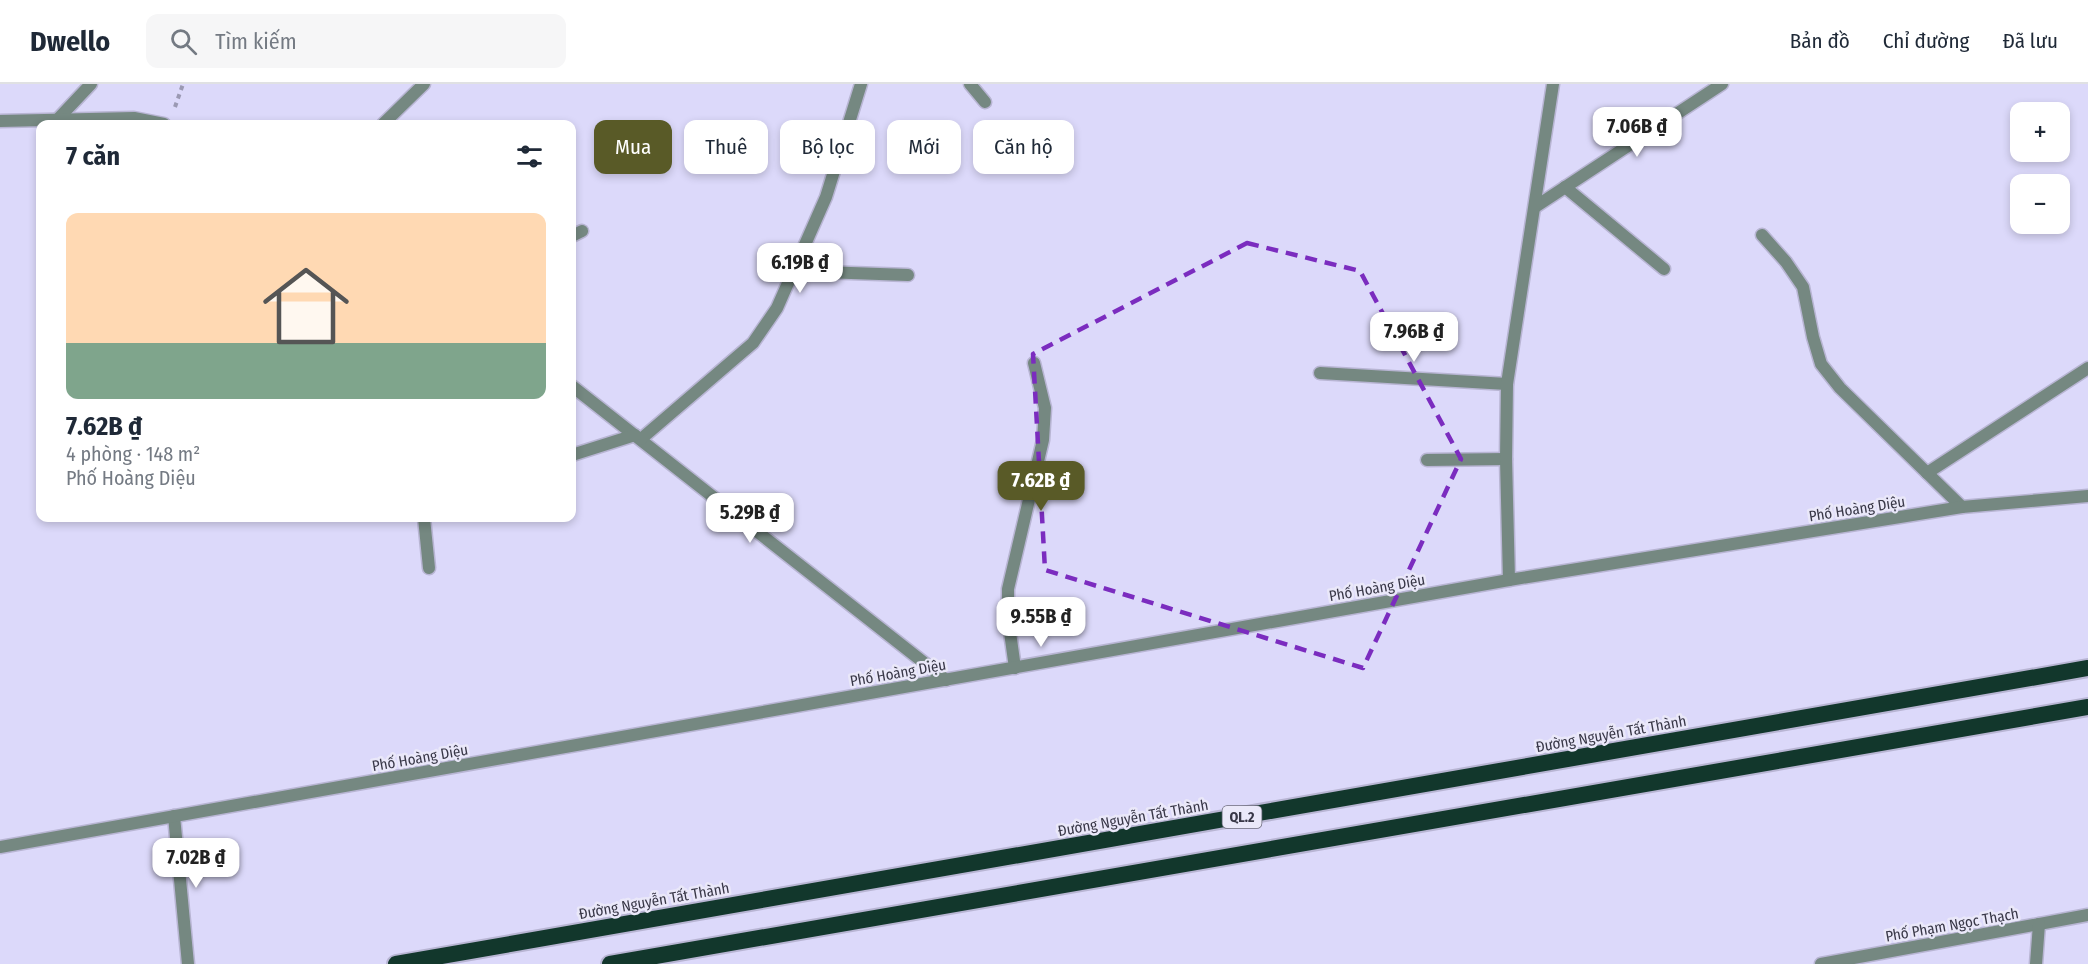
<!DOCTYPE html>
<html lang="vi">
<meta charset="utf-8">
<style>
:root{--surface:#fff;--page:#f6f6f7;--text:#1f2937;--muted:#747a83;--line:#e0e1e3;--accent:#595a27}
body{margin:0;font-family:"Fira Sans Condensed",sans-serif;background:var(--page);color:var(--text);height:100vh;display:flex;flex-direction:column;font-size:22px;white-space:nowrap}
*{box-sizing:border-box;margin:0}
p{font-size:20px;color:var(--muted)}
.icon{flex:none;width:33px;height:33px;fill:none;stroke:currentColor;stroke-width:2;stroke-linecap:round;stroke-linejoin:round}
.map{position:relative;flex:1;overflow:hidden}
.panel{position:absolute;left:36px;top:36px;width:540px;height:402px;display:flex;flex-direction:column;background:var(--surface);border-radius:12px;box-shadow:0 3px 9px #0003}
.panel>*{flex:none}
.hud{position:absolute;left:594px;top:36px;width:570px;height:54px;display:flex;gap:12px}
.fabs{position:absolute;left:2010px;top:18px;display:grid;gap:12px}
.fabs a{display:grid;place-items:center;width:60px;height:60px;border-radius:12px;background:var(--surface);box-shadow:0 3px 9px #0003;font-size:30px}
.price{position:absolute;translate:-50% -51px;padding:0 14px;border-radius:12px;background:#fff;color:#222;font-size:20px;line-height:39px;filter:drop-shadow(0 2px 3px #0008)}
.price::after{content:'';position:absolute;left:50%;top:36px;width:18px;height:14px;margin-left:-9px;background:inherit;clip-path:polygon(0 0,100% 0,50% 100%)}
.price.active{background:var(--accent);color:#fff}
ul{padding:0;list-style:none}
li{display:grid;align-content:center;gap:12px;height:318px;padding:0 30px}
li+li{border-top:2px solid var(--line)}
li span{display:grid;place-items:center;height:186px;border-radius:12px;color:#555}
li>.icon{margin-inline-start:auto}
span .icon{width:108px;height:108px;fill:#fffc;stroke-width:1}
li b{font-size:26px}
h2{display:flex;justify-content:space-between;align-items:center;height:72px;padding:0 30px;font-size:26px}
.pill{padding:0 21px;border-radius:12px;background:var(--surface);box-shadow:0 3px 9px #0003;font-size:21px;line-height:54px}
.pill.active{background:var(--accent);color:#fff}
header{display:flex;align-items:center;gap:36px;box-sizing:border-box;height:84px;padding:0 30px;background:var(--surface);border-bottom:2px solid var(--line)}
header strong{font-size:28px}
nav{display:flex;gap:33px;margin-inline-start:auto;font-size:21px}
.search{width:420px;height:54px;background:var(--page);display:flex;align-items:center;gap:15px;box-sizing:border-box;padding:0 21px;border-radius:12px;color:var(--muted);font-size:22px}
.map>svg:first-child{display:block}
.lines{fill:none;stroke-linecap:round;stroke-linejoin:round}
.service-casing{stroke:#b8b5d3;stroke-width:15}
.minor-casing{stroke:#b8b5d3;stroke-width:15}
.trunk-casing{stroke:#b8b5d3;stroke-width:20}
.path{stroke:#9b99b3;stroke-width:4;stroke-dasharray:4.5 4.5;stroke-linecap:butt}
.service{stroke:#758881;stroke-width:12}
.minor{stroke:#758881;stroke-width:12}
.trunk{stroke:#12372c;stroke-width:16}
.marked{fill:none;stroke:#7b2cbf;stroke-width:4.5;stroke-dasharray:12 8;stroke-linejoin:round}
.labels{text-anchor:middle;stroke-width:5;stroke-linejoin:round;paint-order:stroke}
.shield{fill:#eae8f9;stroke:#6d6c7c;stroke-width:1.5}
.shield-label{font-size:14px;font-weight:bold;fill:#383747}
.street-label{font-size:15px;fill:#383747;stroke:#eae8f9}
</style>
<header>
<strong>Dwello</strong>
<div class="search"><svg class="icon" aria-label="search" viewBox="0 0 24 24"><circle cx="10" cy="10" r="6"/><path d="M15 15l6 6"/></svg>Tìm kiếm</div>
<nav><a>Bản đồ</a><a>Chỉ đường</a><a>Đã lưu</a></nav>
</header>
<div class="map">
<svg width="2088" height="880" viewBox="0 0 2088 880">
<rect width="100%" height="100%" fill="#dcd9fa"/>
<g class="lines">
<g class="service-casing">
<g id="service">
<polyline points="970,0 985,18"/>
<polyline points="1565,103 1664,185"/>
<polyline points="1762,151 1786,178 1803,203 1813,253 1821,280 1840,304 1962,423"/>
<polyline points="572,152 582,147"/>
<polyline points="794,187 908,191"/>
<polyline points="1427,376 1506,375"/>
<polyline points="1927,389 2088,284"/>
<polyline points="424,434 429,484"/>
</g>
</g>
<g class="minor-casing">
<g id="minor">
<polyline points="57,36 91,0"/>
<polyline points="0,37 134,34 164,40"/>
<polyline points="383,40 424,0"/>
<polyline points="1535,123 1722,0"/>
<polyline points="1320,289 1507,300"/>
<polyline points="572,302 946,596"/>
<polyline points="641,355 753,259 777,224 826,113 861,0"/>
<polyline points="572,371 635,351"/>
<polyline points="1509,496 1506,375 1507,300 1553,0"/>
<polyline points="1015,584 1008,534 1008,505 1043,356 1045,324 1034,279"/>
<polyline points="174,732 188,880"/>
<polyline points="0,763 1509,496 1962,423 2088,412"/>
<polyline points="1821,880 2088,831"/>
<polyline points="2036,880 2039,840"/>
</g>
</g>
<g class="trunk-casing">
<g id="trunk">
<polyline points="396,880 2088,584"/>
<polyline points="610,880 2088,623"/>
</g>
</g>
<polyline class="path" points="175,23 183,0"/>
<use href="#service" class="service"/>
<use href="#minor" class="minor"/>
<use href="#trunk" class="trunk"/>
</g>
<path class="marked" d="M1247,159L1360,187L1461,375L1363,584L1045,486L1033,270Z"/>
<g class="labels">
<rect class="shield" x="1222.5" y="722" width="39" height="22" rx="4.5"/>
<g class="shield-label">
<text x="1242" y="738">QL.2</text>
</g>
<g class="street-label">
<text transform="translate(1857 425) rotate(-9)" y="5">Phố Hoàng Diệu</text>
<text transform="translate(1377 504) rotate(-10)" y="5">Phố Hoàng Diệu</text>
<text transform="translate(898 589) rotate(-10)" y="5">Phố Hoàng Diệu</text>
<text transform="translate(1611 650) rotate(-10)" y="5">Đường Nguyễn Tất Thành</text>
<text transform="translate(420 674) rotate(-10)" y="5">Phố Hoàng Diệu</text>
<text transform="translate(1133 734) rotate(-10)" y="5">Đường Nguyễn Tất Thành</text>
<text transform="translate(654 817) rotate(-10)" y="5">Đường Nguyễn Tất Thành</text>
<text transform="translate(1952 841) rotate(-10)" y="5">Phố Phạm Ngọc Thạch</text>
</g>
</g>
</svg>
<div class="fabs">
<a>+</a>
<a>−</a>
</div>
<b class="price" style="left:1637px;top:74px">7.06B ₫</b>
<b class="price" style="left:800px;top:210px">6.19B ₫</b>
<b class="price" style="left:1414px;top:279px">7.96B ₫</b>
<b class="price active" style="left:1041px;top:428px">7.62B ₫</b>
<b class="price" style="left:750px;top:460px">5.29B ₫</b>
<b class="price" style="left:1041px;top:564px">9.55B ₫</b>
<b class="price" style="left:196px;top:805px">7.02B ₫</b>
<div class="hud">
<a class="pill active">Mua</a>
<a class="pill">Thuê</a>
<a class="pill">Bộ lọc</a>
<a class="pill">Mới</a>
<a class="pill">Căn hộ</a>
</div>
<section class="panel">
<h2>7 căn<svg class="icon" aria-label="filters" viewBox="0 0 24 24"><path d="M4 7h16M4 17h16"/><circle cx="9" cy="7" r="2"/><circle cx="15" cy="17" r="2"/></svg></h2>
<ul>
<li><span style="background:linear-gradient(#ffd9b3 70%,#7fa58c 0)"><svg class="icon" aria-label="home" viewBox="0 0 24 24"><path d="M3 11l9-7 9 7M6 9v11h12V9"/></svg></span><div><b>7.62B ₫</b><p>4 phòng · 148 m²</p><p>Phố Hoàng Diệu</p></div></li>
</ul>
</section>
</div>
